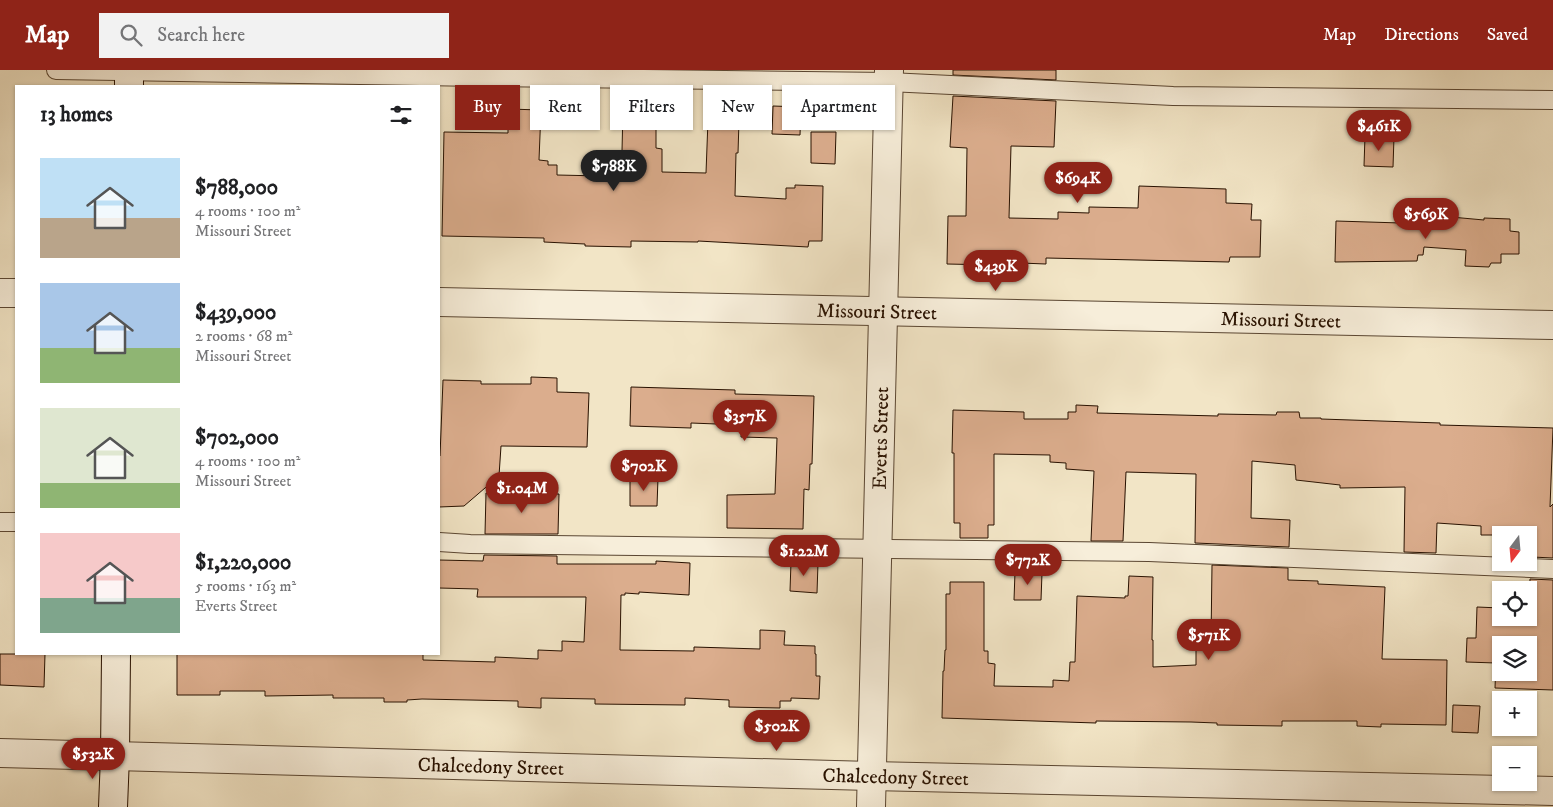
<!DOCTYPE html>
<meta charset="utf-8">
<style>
:root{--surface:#fff;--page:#f2f2f2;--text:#202124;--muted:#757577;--accent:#8f2418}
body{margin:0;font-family:"IM FELL DW Pica",serif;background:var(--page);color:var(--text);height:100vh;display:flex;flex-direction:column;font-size:19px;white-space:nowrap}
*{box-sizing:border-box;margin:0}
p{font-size:16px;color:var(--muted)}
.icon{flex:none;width:28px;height:28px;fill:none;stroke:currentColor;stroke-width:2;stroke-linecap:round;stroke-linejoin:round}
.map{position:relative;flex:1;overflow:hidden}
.sheet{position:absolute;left:15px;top:15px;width:425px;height:570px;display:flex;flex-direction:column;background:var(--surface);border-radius:0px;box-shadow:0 1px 4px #0004}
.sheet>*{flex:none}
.banner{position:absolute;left:455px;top:15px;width:475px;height:45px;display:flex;gap:10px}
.needle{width:32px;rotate:196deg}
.fabs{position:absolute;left:1492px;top:456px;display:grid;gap:10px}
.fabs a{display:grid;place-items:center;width:45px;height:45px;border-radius:0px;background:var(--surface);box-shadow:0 1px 4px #0004;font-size:25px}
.price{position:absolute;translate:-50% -42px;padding:0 11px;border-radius:18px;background:var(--accent);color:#fff;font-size:16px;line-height:32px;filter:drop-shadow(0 1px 2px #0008)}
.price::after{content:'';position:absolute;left:50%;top:30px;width:15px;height:11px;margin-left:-8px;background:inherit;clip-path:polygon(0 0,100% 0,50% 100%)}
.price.selected{background:#222;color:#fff}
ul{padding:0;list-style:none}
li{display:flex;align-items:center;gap:15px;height:125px;padding:0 25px}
li span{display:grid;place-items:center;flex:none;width:140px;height:100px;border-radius:0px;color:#555}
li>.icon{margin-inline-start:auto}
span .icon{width:60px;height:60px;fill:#fffc;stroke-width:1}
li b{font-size:21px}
h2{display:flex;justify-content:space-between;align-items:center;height:60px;padding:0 25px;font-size:21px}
.pill{padding:0 18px;border-radius:0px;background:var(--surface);box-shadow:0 1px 4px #0004;font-size:18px;line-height:45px}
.pill.selected{background:var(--accent);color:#fff}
header{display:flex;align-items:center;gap:30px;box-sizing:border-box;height:70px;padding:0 25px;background:var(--accent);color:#fff}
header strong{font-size:24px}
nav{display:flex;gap:28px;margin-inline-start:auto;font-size:18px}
.search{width:350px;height:45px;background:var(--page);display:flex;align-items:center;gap:12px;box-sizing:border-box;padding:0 18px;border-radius:0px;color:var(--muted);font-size:19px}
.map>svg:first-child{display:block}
.building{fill:#dbad8d;stroke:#281100;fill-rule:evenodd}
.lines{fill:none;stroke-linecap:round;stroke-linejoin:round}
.lane-casing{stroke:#5a4632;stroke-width:20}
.street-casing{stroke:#5a4632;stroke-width:30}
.secondary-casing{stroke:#281100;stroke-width:30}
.lane{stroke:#f7eeda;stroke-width:18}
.street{stroke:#f7eeda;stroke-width:28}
.secondary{stroke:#f7eeda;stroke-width:28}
.labels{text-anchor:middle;stroke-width:4.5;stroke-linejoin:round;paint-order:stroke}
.street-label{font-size:20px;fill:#281100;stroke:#f7eeda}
</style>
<header>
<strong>Map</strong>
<div class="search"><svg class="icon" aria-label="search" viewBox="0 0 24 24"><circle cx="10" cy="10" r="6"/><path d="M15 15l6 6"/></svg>Search here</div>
<nav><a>Map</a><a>Directions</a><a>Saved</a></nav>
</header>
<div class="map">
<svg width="1553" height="737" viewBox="0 0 1553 737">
<rect width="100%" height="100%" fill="#f2e5c6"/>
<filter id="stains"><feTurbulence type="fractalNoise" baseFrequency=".004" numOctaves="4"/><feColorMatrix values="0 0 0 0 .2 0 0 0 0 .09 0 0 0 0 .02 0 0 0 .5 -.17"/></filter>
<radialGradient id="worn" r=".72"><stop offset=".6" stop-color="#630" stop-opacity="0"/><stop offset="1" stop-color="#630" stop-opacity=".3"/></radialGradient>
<g class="building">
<polygon points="953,0 1056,0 1056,10 953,5"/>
<polygon points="953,26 1056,31 1054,77 1011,76 1009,148 1058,149 1058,142 1089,143 1089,137 1138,138 1139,116 1226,119 1226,133 1252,134 1251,150 1261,150 1260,187 1230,187 1229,192 1046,188 1046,194 994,192 994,195 947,194 948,146 966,146 967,78 950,77"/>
<polygon points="773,36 801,37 800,65 772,64"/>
<polygon points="623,38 656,39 656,78 662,79 662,102 706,103 708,50 739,51 738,83 736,83 735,126 786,129 786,118 795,118 795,115 823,116 822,171 809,171 808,177 698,171 698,172 631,171 631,177 585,176 585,174 544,172 544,168 442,166 444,62 508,63 508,39 541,40 539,90 548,91 548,95 557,95 557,105 602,106 602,105 610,105 610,81 622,81"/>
<polygon points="811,62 836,62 835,94 811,93"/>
<polygon points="1365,66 1394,67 1393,97 1364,96"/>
<polygon points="1418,144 1484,150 1484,148 1510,149 1510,161 1519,162 1519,184 1501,184 1501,193 1491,193 1489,197 1465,196 1466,180 1424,177 1423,185 1418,185 1417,191 1335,192 1336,151 1401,153 1401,150 1417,151"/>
<polygon points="531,307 557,308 557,322 589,323 587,377 501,376 499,406 464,436 439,437 439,386 440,386 443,310 481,311 481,314 531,314"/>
<polygon points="631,317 735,320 735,324 814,326 812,394 810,394 809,420 804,419 803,459 727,458 727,425 775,424 777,368 741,367 742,355 691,353 691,358 630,356"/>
<polygon points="1076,335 1098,336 1097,343 1218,346 1218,344 1276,345 1277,342 1299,342 1300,348 1321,348 1321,349 1440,353 1440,355 1553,358 1550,437 1553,434 1553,488 1532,487 1532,483 1529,483 1529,465 1481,465 1481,456 1437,453 1436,483 1404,482 1405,417 1340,418 1340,415 1296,410 1295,395 1252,391 1251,448 1290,450 1289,477 1195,473 1196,404 1126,402 1123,471 1091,471 1094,401 1066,399 1066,393 1050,392 1050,385 994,384 994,455 988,455 988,468 960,468 960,453 954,453 954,383 952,383 953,340 1024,342 1024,349 1068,349 1068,342 1076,342"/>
<polygon points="630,407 658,408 657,436 630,436"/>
<polygon points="486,423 559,424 558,464 485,464"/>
<polygon points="484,485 557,486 557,494 656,494 656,491 690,493 689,525 639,522 639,524 625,523 625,525 621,525 620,580 694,581 694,577 760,579 760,560 785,561 784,575 815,576 815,584 816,584 816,606 820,606 819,629 791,628 791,631 780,631 780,638 729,637 729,630 685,628 685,635 595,634 595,629 541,628 541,638 518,637 518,631 422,629 407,630 407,632 384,632 384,628 333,628 333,625 265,626 265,621 220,621 220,625 177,625 177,584 423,584 423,590 495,592 495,587 538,589 538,580 562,581 562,571 584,572 586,527 477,527 478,519 439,518 439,490 483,491"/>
<polygon points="791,492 818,493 817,523 790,521"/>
<polygon points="1212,495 1288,498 1288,510 1318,511 1318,514 1385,517 1382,589 1447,590 1446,655 1381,654 1381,657 1357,656 1357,651 1282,651 1282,656 1217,655 1217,653 1191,652 1096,651 1096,653 942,648 943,601 944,601 945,580 946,580 946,524 950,524 950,512 984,512 984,581 988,581 988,593 995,594 994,616 1053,617 1053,610 1069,611 1070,592 1075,592 1077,526 1125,528 1125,526 1128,526 1129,506 1153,507 1152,570 1153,570 1153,597 1196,595 1196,569 1211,570"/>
<polygon points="1015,502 1042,503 1041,530 1014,530"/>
<path d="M1530,509L1553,510V620L1495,618L1496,593L1466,592L1467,568H1476L1477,537L1501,538V548H1529ZM1501,575H1529V602H1501Z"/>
<polygon points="0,584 45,584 44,617 0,615"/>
<polygon points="1453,635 1480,636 1478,663 1452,662"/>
</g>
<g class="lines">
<g class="lane-casing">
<g id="lane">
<polyline points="56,0 480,7 889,12 1173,26 1553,30"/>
<polyline points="0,452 16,452"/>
<polyline points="439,472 470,474 1149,482 1553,499"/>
</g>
</g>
<g class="street-casing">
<g id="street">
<polyline points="0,223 16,223"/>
<path id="s1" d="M439,232L1553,255"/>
<path id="s2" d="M0,683L871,706L1553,721"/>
<path id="s3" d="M871,737L889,0"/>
</g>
</g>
<g class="secondary-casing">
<g id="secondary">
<polyline points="129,16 129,0"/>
<polyline points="113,737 115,686 116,584"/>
</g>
</g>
<use href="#lane" class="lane"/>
<use href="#street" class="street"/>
<use href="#secondary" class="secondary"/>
</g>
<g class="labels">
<g class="street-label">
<text dy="7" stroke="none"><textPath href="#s1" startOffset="438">Missouri Street</textPath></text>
<text dy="7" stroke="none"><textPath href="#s1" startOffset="842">Missouri Street</textPath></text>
<text dy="7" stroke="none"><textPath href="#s3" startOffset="369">Everts Street</textPath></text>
<text dy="7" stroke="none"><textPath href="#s2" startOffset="491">Chalcedony Street</textPath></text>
<text dy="7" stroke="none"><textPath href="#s2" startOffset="896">Chalcedony Street</textPath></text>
</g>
</g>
<rect width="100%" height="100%" filter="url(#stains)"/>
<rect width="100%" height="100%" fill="url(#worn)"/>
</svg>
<div class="fabs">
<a><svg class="needle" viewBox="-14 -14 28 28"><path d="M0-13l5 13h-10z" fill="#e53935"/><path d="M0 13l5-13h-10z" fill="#757577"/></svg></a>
<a><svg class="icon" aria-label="locate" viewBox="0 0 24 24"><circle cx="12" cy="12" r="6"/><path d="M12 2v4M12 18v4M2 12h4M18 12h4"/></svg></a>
<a><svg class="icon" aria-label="layers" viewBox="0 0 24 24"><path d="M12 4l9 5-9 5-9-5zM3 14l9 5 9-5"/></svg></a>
<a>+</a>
<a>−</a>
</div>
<b class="price" style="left:1379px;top:82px">$461K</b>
<b class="price selected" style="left:614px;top:122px">$788K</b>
<b class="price" style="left:1078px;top:134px">$694K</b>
<b class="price" style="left:1426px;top:170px">$569K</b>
<b class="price" style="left:996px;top:222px">$439K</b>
<b class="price" style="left:745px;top:372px">$357K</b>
<b class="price" style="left:644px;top:422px">$702K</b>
<b class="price" style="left:522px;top:444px">$1.04M</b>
<b class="price" style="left:804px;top:507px">$1.22M</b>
<b class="price" style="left:1028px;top:516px">$772K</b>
<b class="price" style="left:1209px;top:591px">$571K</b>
<b class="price" style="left:777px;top:682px">$502K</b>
<b class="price" style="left:93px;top:710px">$532K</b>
<div class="banner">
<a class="pill selected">Buy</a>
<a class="pill">Rent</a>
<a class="pill">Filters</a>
<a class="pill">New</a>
<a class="pill">Apartment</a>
</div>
<section class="sheet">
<h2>13 homes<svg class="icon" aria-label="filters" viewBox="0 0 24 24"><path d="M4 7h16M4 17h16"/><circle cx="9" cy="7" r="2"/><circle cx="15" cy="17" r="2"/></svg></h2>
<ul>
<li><span style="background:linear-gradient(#bfe0f5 60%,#b9a48a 0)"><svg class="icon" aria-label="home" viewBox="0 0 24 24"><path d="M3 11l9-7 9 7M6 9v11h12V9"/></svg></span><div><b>$788,000</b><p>4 rooms · 100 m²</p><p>Missouri Street</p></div></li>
<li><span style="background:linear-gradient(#a9c7e8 65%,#8fb573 0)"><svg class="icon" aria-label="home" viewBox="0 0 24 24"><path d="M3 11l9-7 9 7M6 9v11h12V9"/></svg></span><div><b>$439,000</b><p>2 rooms · 68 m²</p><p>Missouri Street</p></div></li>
<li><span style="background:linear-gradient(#dfe7d0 75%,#8fb573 0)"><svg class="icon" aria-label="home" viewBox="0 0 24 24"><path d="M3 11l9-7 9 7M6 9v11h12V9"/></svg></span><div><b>$702,000</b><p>4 rooms · 100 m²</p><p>Missouri Street</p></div></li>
<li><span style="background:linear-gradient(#f6c9c9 65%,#7fa58c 0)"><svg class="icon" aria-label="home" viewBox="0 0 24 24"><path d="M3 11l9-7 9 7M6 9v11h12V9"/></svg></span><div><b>$1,220,000</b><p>5 rooms · 163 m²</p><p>Everts Street</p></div></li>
</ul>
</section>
</div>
